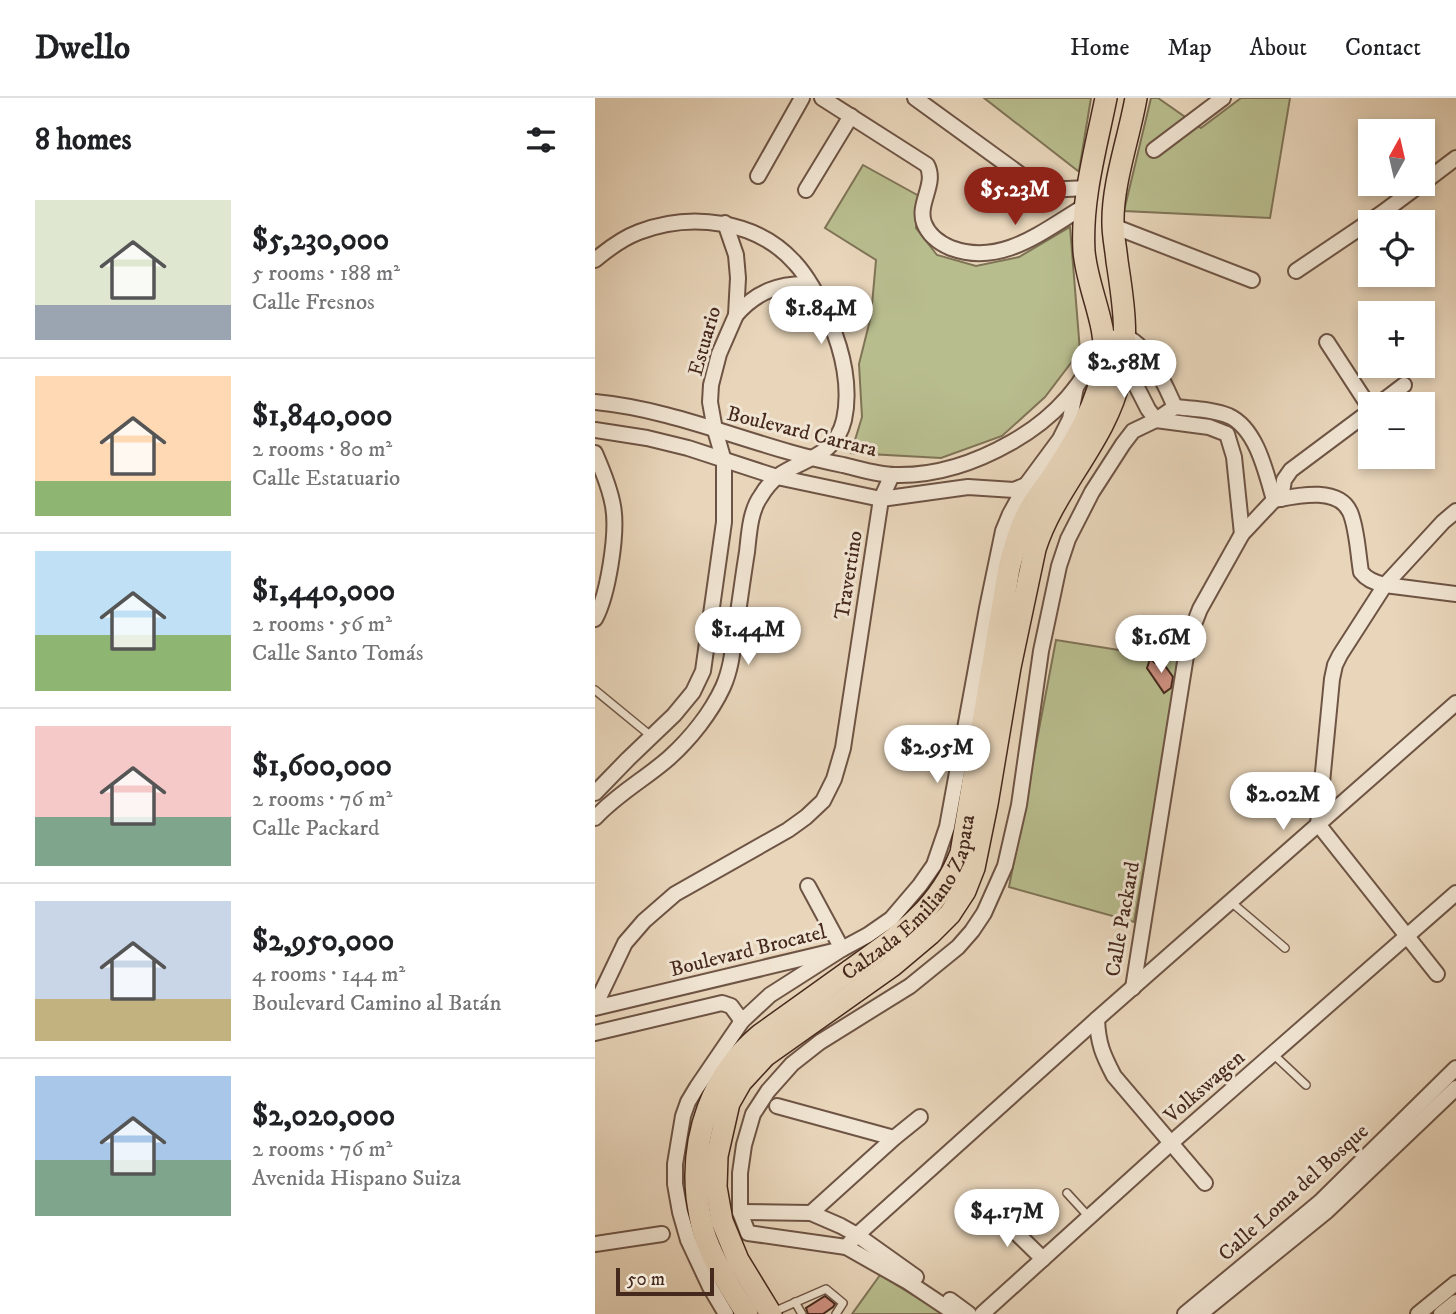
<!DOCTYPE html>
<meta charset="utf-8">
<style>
:root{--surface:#fff;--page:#f2f2f2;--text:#202124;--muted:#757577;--line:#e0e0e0;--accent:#8f2418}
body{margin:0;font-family:"IM FELL DW Pica",serif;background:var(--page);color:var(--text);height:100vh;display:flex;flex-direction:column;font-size:26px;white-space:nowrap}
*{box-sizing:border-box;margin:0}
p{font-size:23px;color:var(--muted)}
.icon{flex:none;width:38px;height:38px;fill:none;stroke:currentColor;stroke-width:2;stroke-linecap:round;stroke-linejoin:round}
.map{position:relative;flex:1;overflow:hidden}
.sheet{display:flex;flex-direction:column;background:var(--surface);width:595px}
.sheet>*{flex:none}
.needle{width:46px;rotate:8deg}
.tools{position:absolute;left:763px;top:21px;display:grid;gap:14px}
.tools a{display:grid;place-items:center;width:77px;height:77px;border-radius:0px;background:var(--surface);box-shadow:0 4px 10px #0003;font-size:35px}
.scale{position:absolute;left:21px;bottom:18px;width:98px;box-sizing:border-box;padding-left:7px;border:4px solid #46291d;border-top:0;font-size:19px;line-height:24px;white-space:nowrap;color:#46291d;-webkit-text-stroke:5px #f0e4d2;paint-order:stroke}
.price{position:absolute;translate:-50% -60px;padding:0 16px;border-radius:24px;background:#fff;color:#222;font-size:23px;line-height:46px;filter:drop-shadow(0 2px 4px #0008)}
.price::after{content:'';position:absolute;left:50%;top:42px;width:21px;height:16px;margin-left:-10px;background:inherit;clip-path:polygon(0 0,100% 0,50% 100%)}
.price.selected{background:var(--accent);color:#fff}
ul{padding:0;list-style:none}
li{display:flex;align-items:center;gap:21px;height:175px;padding:0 35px}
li+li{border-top:2px solid var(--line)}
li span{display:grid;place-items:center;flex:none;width:196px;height:140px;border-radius:0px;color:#555}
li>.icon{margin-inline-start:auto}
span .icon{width:84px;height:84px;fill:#fffc;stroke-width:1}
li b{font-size:30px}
h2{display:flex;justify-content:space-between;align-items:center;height:84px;padding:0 35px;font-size:30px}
header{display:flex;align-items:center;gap:42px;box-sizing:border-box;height:98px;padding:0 35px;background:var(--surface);border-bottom:2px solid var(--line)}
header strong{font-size:33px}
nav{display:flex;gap:38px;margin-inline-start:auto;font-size:24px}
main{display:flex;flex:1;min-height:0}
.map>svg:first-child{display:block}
.green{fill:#b8bd8e;stroke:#7f7356;stroke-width:2}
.building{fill:#cf9181;stroke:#46291d;stroke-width:2}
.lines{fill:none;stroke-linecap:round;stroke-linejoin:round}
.lane-casing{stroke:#6e5444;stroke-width:10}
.street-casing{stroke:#6e5444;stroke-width:18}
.primary-casing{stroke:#46291d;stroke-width:24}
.lane{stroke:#f0e4d2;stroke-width:7}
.street{stroke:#f0e4d2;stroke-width:14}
.primary{stroke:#e8d5ba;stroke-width:21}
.labels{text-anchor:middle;stroke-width:6;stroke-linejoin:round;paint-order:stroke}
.street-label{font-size:21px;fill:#46291d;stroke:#f0e4d2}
</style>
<header>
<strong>Dwello</strong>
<nav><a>Home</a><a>Map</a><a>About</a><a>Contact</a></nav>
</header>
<main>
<section class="sheet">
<h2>8 homes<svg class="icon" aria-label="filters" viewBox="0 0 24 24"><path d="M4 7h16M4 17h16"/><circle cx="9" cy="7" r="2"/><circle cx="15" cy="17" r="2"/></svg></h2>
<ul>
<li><span style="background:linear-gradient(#dfe7d0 75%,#9aa5b1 0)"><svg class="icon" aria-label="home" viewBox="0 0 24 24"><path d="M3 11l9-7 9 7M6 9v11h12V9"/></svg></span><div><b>$5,230,000</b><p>5 rooms · 188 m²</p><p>Calle Fresnos</p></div></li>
<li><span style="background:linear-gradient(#ffd9b3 75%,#8fb573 0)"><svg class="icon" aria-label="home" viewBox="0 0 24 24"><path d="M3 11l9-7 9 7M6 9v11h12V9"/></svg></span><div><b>$1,840,000</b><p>2 rooms · 80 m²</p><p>Calle Estatuario</p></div></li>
<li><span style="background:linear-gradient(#bfe0f5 60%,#8fb573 0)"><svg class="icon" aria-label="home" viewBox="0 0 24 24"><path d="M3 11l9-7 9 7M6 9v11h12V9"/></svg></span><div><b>$1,440,000</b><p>2 rooms · 56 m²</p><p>Calle Santo Tomás</p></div></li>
<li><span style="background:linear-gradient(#f6c9c9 65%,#7fa58c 0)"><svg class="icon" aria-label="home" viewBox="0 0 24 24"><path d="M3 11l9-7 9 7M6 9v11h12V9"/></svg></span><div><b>$1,600,000</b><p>2 rooms · 76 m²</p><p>Calle Packard</p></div></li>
<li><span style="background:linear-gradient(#c9d6e8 70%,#c2b280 0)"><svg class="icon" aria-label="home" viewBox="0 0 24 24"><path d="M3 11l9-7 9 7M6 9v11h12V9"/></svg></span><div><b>$2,950,000</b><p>4 rooms · 144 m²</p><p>Boulevard Camino al Batán</p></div></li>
<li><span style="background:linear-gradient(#a9c7e8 60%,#7fa58c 0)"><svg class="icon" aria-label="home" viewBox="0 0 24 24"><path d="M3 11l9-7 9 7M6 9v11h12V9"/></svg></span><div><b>$2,020,000</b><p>2 rooms · 76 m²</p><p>Avenida Hispano Suiza</p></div></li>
</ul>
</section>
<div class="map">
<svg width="861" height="1216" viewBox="0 0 861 1216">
<rect width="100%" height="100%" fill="#e8d5ba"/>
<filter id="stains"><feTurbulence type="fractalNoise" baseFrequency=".00286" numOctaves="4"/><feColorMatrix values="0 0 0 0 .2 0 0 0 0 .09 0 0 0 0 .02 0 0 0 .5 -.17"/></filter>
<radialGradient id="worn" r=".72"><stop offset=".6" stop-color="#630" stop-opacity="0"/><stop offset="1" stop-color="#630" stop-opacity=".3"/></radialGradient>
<g class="green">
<polygon points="389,0 496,0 484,73 483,73"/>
<polygon points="556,0 563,0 606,30 646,0 695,0 675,120 529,113"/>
<polygon points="268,67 324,98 321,130 342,157 381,168 424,159 475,129 485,253 450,299 407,338 346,360 256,355 267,319 264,266 276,218 281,162 230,130"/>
<polygon points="461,542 587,562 539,824 414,789"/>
<polygon points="285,1177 349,1216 257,1216"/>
</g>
<g class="building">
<polygon points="555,561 560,565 568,565 578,579 576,590 569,595 552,570"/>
<polygon points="230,1198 240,1206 238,1209 228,1216 213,1216 211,1210"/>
</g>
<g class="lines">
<g class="lane-casing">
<g id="lane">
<polyline points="0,592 56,638"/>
<polyline points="636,804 690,850"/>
<polyline points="678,956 711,987"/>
<polyline points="472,1095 494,1119"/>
<polyline points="200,1204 207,1216"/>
<polyline points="176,1215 231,1191 248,1205 241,1216"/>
</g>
</g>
<g class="street-casing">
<g id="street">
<path d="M227,0L332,67C342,86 322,105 329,125C334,138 344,145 356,150C407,169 449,132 490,108"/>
<polyline points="320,0 444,90 450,92 493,90"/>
<polyline points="559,52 628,0"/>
<polyline points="163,78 207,0"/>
<polyline points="828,85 861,60"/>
<polyline points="211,92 256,18"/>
<polyline points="518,128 657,182"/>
<path d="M0,162C13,151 28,140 44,134C96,114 162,122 200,165C214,180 227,206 235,224C248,254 256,290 249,322C240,359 209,360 183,378C177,383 170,391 166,398C155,413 154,436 152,454C148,478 145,503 141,527C138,548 137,569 128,589C116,615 95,641 74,660C50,681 22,696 0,720"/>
<polyline points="701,173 787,115 826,86"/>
<path d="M141,217C161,194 184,185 214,186"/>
<path d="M523,238C549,236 571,289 580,309"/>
<polyline points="732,244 775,310"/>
<polyline points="528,262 553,311 561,322"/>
<path d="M0,304C85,312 164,351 248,367C265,371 283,377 300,377C341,378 382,364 417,344C456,322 487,289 505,248"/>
<polyline points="784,306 809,287"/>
<path d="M580,309C597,311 618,311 634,318C662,331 671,375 679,402"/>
<polyline points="561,322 614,329 632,336 639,359 647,436"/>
<polyline points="0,332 52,340 93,350 182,379 286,401 373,389 419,392 431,387"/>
<path d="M0,355C7,371 15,390 18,408C23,435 13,497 0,521"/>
<polyline points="686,401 689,382 696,372 775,313"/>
<path d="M679,402C701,398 743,388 755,414C762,430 763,456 766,474C772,482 780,485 790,487L861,496"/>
<polyline points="0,695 33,661 79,617 98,594 108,573 129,424 129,363 120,332 115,304 116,287 124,256 141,217 143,180 141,157 130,125"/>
<polyline points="842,876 723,726 737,581 740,567 745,557 790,487 848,424 861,413"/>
<polyline points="538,890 594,539 605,511 647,436 679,402"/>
<polyline points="0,908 30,845 49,823 80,796 193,732 211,719 228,703 239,681 248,650 286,401 297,377"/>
<polyline points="0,910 247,851 213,788"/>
<path d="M502,921C503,946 508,957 519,978L610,1085"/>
<polyline points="0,935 127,905 136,908 147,923"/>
<polyline points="182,1008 299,1040"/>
<polyline points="145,1114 216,1115 246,1128 262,1137 321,1179"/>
<polyline points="216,1115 299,1040 325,1019"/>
<polyline points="401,1115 448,1161"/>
<polyline points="0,1146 67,1136"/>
<polyline points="251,1149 262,1137 502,921 861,605"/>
<polyline points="355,1202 374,1216"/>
<polyline points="131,1216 115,1189 93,1142 85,1114 80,1086 80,1066 88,1018 93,1004 102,989 147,923 175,897 247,851 273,837 296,821 325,787 339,767 352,729 392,510 408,433 415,416 431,387 465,341 475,321 481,289"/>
<polyline points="361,1216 313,1184 251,1149 153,1135 145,1114 145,1075 149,1047 158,1016 173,993 197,966 225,944 315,888 363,849 377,833 389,815 410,768 424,707 446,553 464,468 473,441 497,394 528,346 538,333 561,322 580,309"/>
<polyline points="387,1216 576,1045 861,795"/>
<polyline points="590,1216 725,1104 861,970"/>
<polyline points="605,1216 732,1113 861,990"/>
<polyline points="823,1216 861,1185"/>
<polyline points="846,1216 861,1204"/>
</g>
</g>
<g class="primary-casing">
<g id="primary">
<path id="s1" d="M152,1216C137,1192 121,1168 111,1141C106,1128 104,1113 102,1099C96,1037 117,977 165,937C194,916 224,895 253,874C302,839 343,813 366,755L414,470C419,451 424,432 433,415C439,402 449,391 457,379C480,344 504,306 509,263C513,227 492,190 489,153C486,102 501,50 511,0"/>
<path d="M176,1216L143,1162L127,1123L121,1089L122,1058L134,1005L146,984L170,958L297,868L335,836L355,816L370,793L379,770L392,706L415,569L440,451C459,390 511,343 525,280C534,241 528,201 522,163C521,151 518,138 518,126C517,86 534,40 541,0"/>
</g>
</g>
<use href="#lane" class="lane"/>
<use href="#street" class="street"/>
<use href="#primary" class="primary"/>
</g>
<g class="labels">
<g class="street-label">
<text transform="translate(109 243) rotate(-74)" y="7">Estuario</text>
<text transform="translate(207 333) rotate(14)" y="7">Boulevard Carrara</text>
<text transform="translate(253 477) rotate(-81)" y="7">Travertino</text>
<text dy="7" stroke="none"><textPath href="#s1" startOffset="518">Calzada Emiliano Zapata</textPath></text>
<text transform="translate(527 821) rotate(-80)" y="7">Calle Packard</text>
<text transform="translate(153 852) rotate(-14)" y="7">Boulevard Brocatel</text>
<text transform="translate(609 988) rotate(-41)" y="7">Volkswagen</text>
<text transform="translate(698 1094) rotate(-42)" y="7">Calle Loma del Bosque</text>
</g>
</g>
<rect width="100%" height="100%" filter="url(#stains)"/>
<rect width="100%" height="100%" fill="url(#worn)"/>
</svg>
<div class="tools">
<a><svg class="needle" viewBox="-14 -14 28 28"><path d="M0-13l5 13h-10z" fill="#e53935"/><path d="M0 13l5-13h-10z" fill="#757577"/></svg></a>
<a><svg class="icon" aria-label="locate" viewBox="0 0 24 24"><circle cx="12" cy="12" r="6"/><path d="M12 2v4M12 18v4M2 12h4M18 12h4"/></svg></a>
<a>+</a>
<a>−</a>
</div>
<div class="scale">50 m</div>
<b class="price selected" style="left:420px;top:129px">$5.23M</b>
<b class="price" style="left:226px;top:248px">$1.84M</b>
<b class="price" style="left:529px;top:302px">$2.58M</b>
<b class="price" style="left:153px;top:569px">$1.44M</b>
<b class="price" style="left:566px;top:577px">$1.6M</b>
<b class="price" style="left:342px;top:687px">$2.95M</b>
<b class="price" style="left:688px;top:734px">$2.02M</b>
<b class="price" style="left:412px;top:1151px">$4.17M</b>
</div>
</main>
